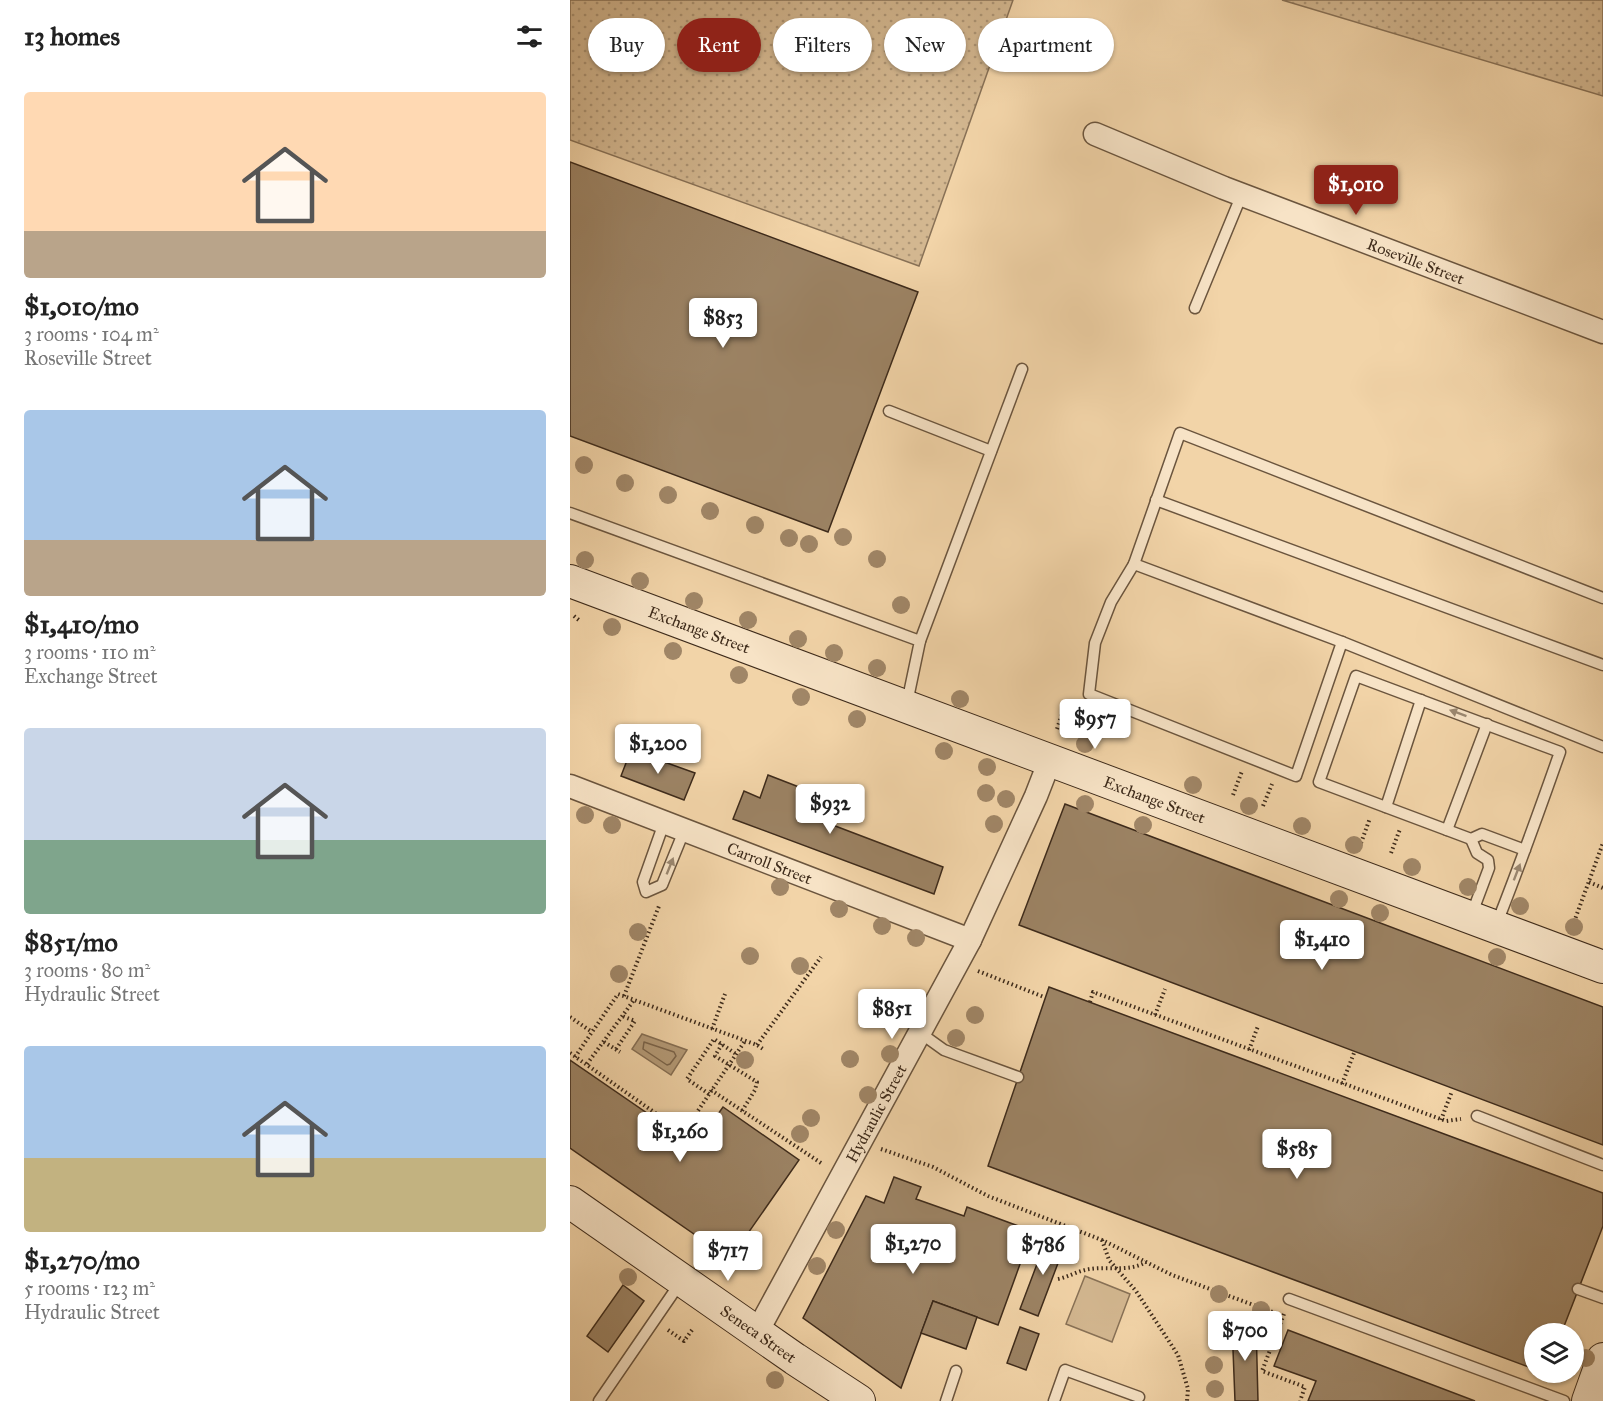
<!DOCTYPE html>
<meta charset="utf-8">
<style>
:root{--surface:#fff;--page:#f6f6f6;--text:#222;--muted:#767676;--accent:#8f2418}
body{margin:0;font-family:"IM FELL Great Primer",serif;background:var(--page);color:var(--text);height:100vh;display:flex;flex-direction:column;font-size:22px;white-space:nowrap}
*{box-sizing:border-box;margin:0}
p{font-size:20px;color:var(--muted)}
.icon{flex:none;width:33px;height:33px;fill:none;stroke:currentColor;stroke-width:2;stroke-linecap:round;stroke-linejoin:round}
.map{position:relative;flex:1;overflow:hidden}
.sheet{display:flex;flex-direction:column;background:var(--surface);width:570px}
.sheet>*{flex:none}
.top-card{position:absolute;left:18px;top:18px;width:570px;height:54px;display:flex;gap:12px}
.buttons{position:absolute;left:954px;top:1323px;display:grid;gap:12px}
.buttons a{display:grid;place-items:center;width:60px;height:60px;border-radius:50%;background:var(--surface);box-shadow:0 2px 4px #0004;font-size:30px}
.price{position:absolute;translate:-50% -51px;padding:0 14px;border-radius:6px;background:#fff;color:#222;font-size:20px;line-height:39px;filter:drop-shadow(0 2px 3px #0008)}
.price::after{content:'';position:absolute;left:50%;top:36px;width:18px;height:14px;margin-left:-9px;background:inherit;clip-path:polygon(0 0,100% 0,50% 100%)}
.price.on{background:var(--accent);color:#fff}
ul{padding:0;list-style:none}
li{display:grid;align-content:center;gap:12px;height:318px;padding:0 24px}
li span{display:grid;place-items:center;height:186px;border-radius:6px;color:#555}
li>.icon{margin-inline-start:auto}
span .icon{width:108px;height:108px;fill:#fffc;stroke-width:1}
li b{font-size:26px}
h2{display:flex;justify-content:space-between;align-items:center;height:72px;padding:0 24px;font-size:26px}
.tag{padding:0 21px;border-radius:27px;background:var(--surface);box-shadow:0 2px 4px #0004;font-size:21px;line-height:54px}
.tag.on{background:var(--accent);color:#fff}
main{display:flex;flex:1;min-height:0}
.map>svg:first-child{display:block}
.green{fill:url(#green-dots);stroke:#887156;stroke-width:1.5}
.pitch{fill:#d3b790;stroke:#887156;stroke-width:1.5}
.water{fill:#b59b78;stroke:#856e53;stroke-width:1.5}
.lines{fill:none;stroke-linecap:round;stroke-linejoin:round}
.shore{stroke:#7a634a;stroke-width:1.5}
.building{fill:#9c8364;stroke:#3e2b1b;stroke-width:1.5}
.lane-casing{stroke:#6b553e;stroke-width:13}
.street-casing{stroke:#6b553e;stroke-width:25}
.secondary-casing{stroke:#3e2b1b;stroke-width:34}
.path{stroke:#3e2b1b;stroke-width:4;stroke-dasharray:1.5 3;stroke-linecap:butt}
.lane{stroke:#f7e3c6;stroke-width:10}
.street{stroke:#f7e3c6;stroke-width:22}
.secondary{stroke:#f7e3c6;stroke-width:32}
.tree{fill:#a08667}
.oneway{fill:#9a8770}
.labels{text-anchor:middle;stroke-width:4.5;stroke-linejoin:round;paint-order:stroke}
.street-label{font-size:16px;fill:#3e2b1b;stroke:#f7e3c6}
</style>
<main>
<section class="sheet">
<h2>13 homes<svg class="icon" aria-label="filters" viewBox="0 0 24 24"><path d="M4 7h16M4 17h16"/><circle cx="9" cy="7" r="2"/><circle cx="15" cy="17" r="2"/></svg></h2>
<ul>
<li><span style="background:linear-gradient(#ffd9b3 75%,#b9a48a 0)"><svg class="icon" aria-label="home" viewBox="0 0 24 24"><path d="M3 11l9-7 9 7M6 9v11h12V9"/></svg></span><div><b>$1,010/mo</b><p>3 rooms · 104 m²</p><p>Roseville Street</p></div></li>
<li><span style="background:linear-gradient(#a9c7e8 70%,#b9a48a 0)"><svg class="icon" aria-label="home" viewBox="0 0 24 24"><path d="M3 11l9-7 9 7M6 9v11h12V9"/></svg></span><div><b>$1,410/mo</b><p>3 rooms · 110 m²</p><p>Exchange Street</p></div></li>
<li><span style="background:linear-gradient(#c9d6e8 60%,#7fa58c 0)"><svg class="icon" aria-label="home" viewBox="0 0 24 24"><path d="M3 11l9-7 9 7M6 9v11h12V9"/></svg></span><div><b>$851/mo</b><p>3 rooms · 80 m²</p><p>Hydraulic Street</p></div></li>
<li><span style="background:linear-gradient(#a9c7e8 60%,#c2b280 0)"><svg class="icon" aria-label="home" viewBox="0 0 24 24"><path d="M3 11l9-7 9 7M6 9v11h12V9"/></svg></span><div><b>$1,270/mo</b><p>5 rooms · 123 m²</p><p>Hydraulic Street</p></div></li>
</ul>
</section>
<div class="map">
<svg width="1033" height="1401" viewBox="0 0 1033 1401">
<defs>
<pattern id="green-dots" width="8" height="8" patternUnits="userSpaceOnUse" patternTransform="scale(1.5)"><rect width="8" height="8" fill="#d3b790"/><path d="M2 2h.1M6 6h.1" fill="none" stroke="#ad9575" stroke-width="1.8" stroke-linecap="round"/></pattern>
</defs>
<rect width="100%" height="100%" fill="#f2d4a8"/>
<filter id="stains"><feTurbulence type="fractalNoise" baseFrequency=".00333" numOctaves="4"/><feColorMatrix values="0 0 0 0 .2 0 0 0 0 .09 0 0 0 0 .02 0 0 0 .5 -.17"/></filter>
<radialGradient id="worn" r=".72"><stop offset=".6" stop-color="#630" stop-opacity="0"/><stop offset="1" stop-color="#630" stop-opacity=".3"/></radialGradient>
<g class="green">
<polygon points="0,0 443,0 349,266 0,140"/>
<polygon points="712,0 1033,0 1033,96"/>
</g>
<polygon class="pitch" points="515,1276 560,1294 542,1342 496,1324"/>
<polygon class="water" points="72,1034 117,1050 101,1075 62,1049"/>
<g class="lines">
<polygon class="shore" points="74,1042 104,1052 106,1056 100,1064 97,1065 73,1049"/>
</g>
<g class="building">
<polygon points="0,162 348,292 258,532 0,436"/>
<polygon points="61,750 125,773 114,800 51,776"/>
<polygon points="198,775 247,794 239,816 373,867 364,894 163,819 174,791 190,798"/>
<polygon points="495,804 1033,1007 1033,1145 449,925"/>
<polygon points="479,987 1033,1193 1033,1226 991,1334 964,1334 964,1369 418,1166"/>
<polygon points="0,1060 125,1146 153,1107 229,1160 160,1259 0,1148"/>
<polygon points="324,1177 351,1187 346,1199 394,1216 397,1207 462,1231 428,1325 363,1301 331,1388 233,1318 296,1196 314,1203"/>
<polygon points="478,1235 496,1242 468,1316 450,1309"/>
<polygon points="53,1285 74,1301 38,1352 17,1336"/>
<polygon points="363,1301 407,1317 396,1349 351,1333"/>
<polygon points="686,1323 688,1401 665,1401 662,1324"/>
<polygon points="450,1327 469,1334 456,1370 437,1363"/>
<polygon points="718,1330 905,1401 738,1401 746,1381 704,1366"/>
</g>
<g class="lines">
<g class="lane-casing">
<g id="lane">
<polyline points="625,308 672,194"/>
<polyline points="319,411 421,451"/>
<polyline points="586,500 1033,665"/>
<polyline points="0,513 350,641 337,703"/>
<polyline points="564,564 541,602 525,643 519,694 726,776 772,642"/>
<polyline points="1033,598 610,433 564,564 772,642 1033,747"/>
<polyline points="350,641 452,369"/>
<polyline points="816,807 851,700"/>
<polyline points="94,823 73,882 76,892 92,885 114,831"/>
<polyline points="877,830 917,724"/>
<polyline points="901,839 907,853 918,860 919,868 901,916"/>
<path d="M927,923C949,867 970,809 990,752L786,676L749,782L901,839L912,834L955,850"/>
<polyline points="349,1032 374,1050 448,1077"/>
<polyline points="907,1116 1033,1165"/>
<polyline points="1008,1289 1033,1298"/>
<polyline points="719,1299 994,1401"/>
<polyline points="29,1401 110,1283"/>
<polyline points="376,1401 386,1371"/>
<polyline points="484,1401 495,1370 569,1397"/>
</g>
</g>
<g class="street-casing">
<g id="street">
<path id="s1" d="M525,134L654,188L1033,332"/>
<path id="s2" d="M0,786L400,940"/>
<path id="s3" d="M187,1332L400,940L466,796L480,760"/>
</g>
</g>
<g class="secondary-casing">
<g id="secondary">
<path id="s4" d="M0,581L1033,967"/>
<path id="s5" d="M0,1202L225,1359L289,1401"/>
<polyline points="1018,1401 1033,1359"/>
</g>
</g>
<g class="path">
<polyline points="4,616 10,621"/>
<polyline points="487,729 495,705 505,701"/>
<polyline points="663,795 672,771"/>
<polyline points="693,806 702,784"/>
<polyline points="791,843 800,818"/>
<polyline points="821,853 830,829"/>
<polyline points="1019,882 1033,888"/>
<polyline points="1004,922 1033,843"/>
<polyline points="408,971 474,997"/>
<polyline points="54,996 89,906"/>
<polyline points="520,1002 523,992 876,1121 891,1119"/>
<polyline points="585,1015 595,989"/>
<polyline points="0,1017 22,1032"/>
<polyline points="142,1029 155,994"/>
<polyline points="34,1042 50,1052"/>
<polyline points="152,1044 145,1056 187,1082 185,1090 172,1111"/>
<polyline points="187,1045 251,957"/>
<polyline points="46,1049 65,1021 52,1016"/>
<polyline points="679,1050 688,1026"/>
<polyline points="0,1053 125,1141"/>
<polyline points="5,1057 48,994 187,1045 193,1049"/>
<polyline points="17,1064 64,1000"/>
<polyline points="772,1084 784,1053"/>
<polyline points="141,1090 251,1163"/>
<polyline points="139,1094 117,1079 144,1039 166,1054"/>
<polyline points="871,1120 882,1091"/>
<polyline points="113,1133 175,1041"/>
<polyline points="311,1149 363,1167 418,1196 532,1240 602,1275 708,1314"/>
<polyline points="532,1240 539,1260 566,1291 608,1355 618,1389 617,1401"/>
<path d="M488,1279C498,1277 506,1272 515,1270C535,1265 558,1273 576,1262"/>
<polyline points="714,1314 692,1371 735,1387 730,1401"/>
<polyline points="98,1330 114,1341 122,1330"/>
</g>
<use href="#lane" class="lane"/>
<use href="#street" class="street"/>
<use href="#secondary" class="secondary"/>
</g>
<g class="tree">
<circle cx="14" cy="465" r="9"/>
<circle cx="55" cy="483" r="9"/>
<circle cx="98" cy="495" r="9"/>
<circle cx="140" cy="511" r="9"/>
<circle cx="185" cy="525" r="9"/>
<circle cx="273" cy="537" r="9"/>
<circle cx="219" cy="538" r="9"/>
<circle cx="239" cy="544" r="9"/>
<circle cx="307" cy="559" r="9"/>
<circle cx="15" cy="560" r="9"/>
<circle cx="70" cy="581" r="9"/>
<circle cx="124" cy="601" r="9"/>
<circle cx="331" cy="605" r="9"/>
<circle cx="178" cy="620" r="9"/>
<circle cx="42" cy="627" r="9"/>
<circle cx="228" cy="639" r="9"/>
<circle cx="103" cy="651" r="9"/>
<circle cx="264" cy="653" r="9"/>
<circle cx="307" cy="668" r="9"/>
<circle cx="169" cy="675" r="9"/>
<circle cx="231" cy="697" r="9"/>
<circle cx="390" cy="699" r="9"/>
<circle cx="287" cy="719" r="9"/>
<circle cx="515" cy="744" r="9"/>
<circle cx="374" cy="751" r="9"/>
<circle cx="417" cy="767" r="9"/>
<circle cx="623" cy="785" r="9"/>
<circle cx="416" cy="793" r="9"/>
<circle cx="436" cy="799" r="9"/>
<circle cx="515" cy="804" r="9"/>
<circle cx="679" cy="806" r="9"/>
<circle cx="15" cy="815" r="9"/>
<circle cx="424" cy="824" r="9"/>
<circle cx="42" cy="825" r="9"/>
<circle cx="573" cy="825" r="9"/>
<circle cx="732" cy="826" r="9"/>
<circle cx="784" cy="845" r="9"/>
<circle cx="842" cy="867" r="9"/>
<circle cx="210" cy="887" r="9"/>
<circle cx="898" cy="887" r="9"/>
<circle cx="769" cy="899" r="9"/>
<circle cx="950" cy="906" r="9"/>
<circle cx="269" cy="909" r="9"/>
<circle cx="810" cy="913" r="9"/>
<circle cx="312" cy="926" r="9"/>
<circle cx="1004" cy="927" r="9"/>
<circle cx="68" cy="932" r="9"/>
<circle cx="346" cy="938" r="9"/>
<circle cx="180" cy="956" r="9"/>
<circle cx="927" cy="957" r="9"/>
<circle cx="230" cy="966" r="9"/>
<circle cx="49" cy="974" r="9"/>
<circle cx="344" cy="1008" r="9"/>
<circle cx="405" cy="1015" r="9"/>
<circle cx="386" cy="1038" r="9"/>
<circle cx="320" cy="1054" r="9"/>
<circle cx="280" cy="1059" r="9"/>
<circle cx="175" cy="1060" r="9"/>
<circle cx="298" cy="1095" r="9"/>
<circle cx="241" cy="1118" r="9"/>
<circle cx="230" cy="1134" r="9"/>
<circle cx="266" cy="1230" r="9"/>
<circle cx="247" cy="1266" r="9"/>
<circle cx="58" cy="1277" r="9"/>
<circle cx="649" cy="1294" r="9"/>
<circle cx="691" cy="1310" r="9"/>
<circle cx="652" cy="1333" r="9"/>
<circle cx="1016" cy="1358" r="9"/>
<circle cx="644" cy="1365" r="9"/>
<circle cx="205" cy="1380" r="9"/>
<circle cx="645" cy="1389" r="9"/>
</g>
<defs><path id="oneway-solid" d="M-6-.8H1V-3.2L6.5 0L1 3.2V.8H-6Z" transform="scale(1.5)"/></defs>
<g class="oneway">
<use href="#oneway-solid" transform="translate(888 713) rotate(-160)"/>
<use href="#oneway-solid" transform="translate(100 866) rotate(-68)"/>
<use href="#oneway-solid" transform="translate(947 872) rotate(-69)"/>
</g>
<g class="labels">
<g class="street-label">
<text dy="6" stroke="none"><textPath href="#s1" startOffset="345">Roseville Street</textPath></text>
<text dy="6" stroke="none"><textPath href="#s4" startOffset="138">Exchange Street</textPath></text>
<text dy="6" stroke="none"><textPath href="#s4" startOffset="624">Exchange Street</textPath></text>
<text dy="6" stroke="none"><textPath href="#s2" startOffset="214">Carroll Street</textPath></text>
<text dy="6" stroke="none"><textPath href="#s3" startOffset="249">Hydraulic Street</textPath></text>
<text dy="6" stroke="none"><textPath href="#s5" startOffset="230">Seneca Street</textPath></text>
</g>
</g>
<rect width="100%" height="100%" filter="url(#stains)"/>
<rect width="100%" height="100%" fill="url(#worn)"/>
</svg>
<div class="buttons">
<a><svg class="icon" aria-label="layers" viewBox="0 0 24 24"><path d="M12 4l9 5-9 5-9-5zM3 14l9 5 9-5"/></svg></a>
</div>
<b class="price on" style="left:786px;top:216px">$1,010</b>
<b class="price" style="left:153px;top:349px">$853</b>
<b class="price" style="left:525px;top:750px">$957</b>
<b class="price" style="left:88px;top:775px">$1,200</b>
<b class="price" style="left:260px;top:835px">$932</b>
<b class="price" style="left:752px;top:971px">$1,410</b>
<b class="price" style="left:322px;top:1040px">$851</b>
<b class="price" style="left:110px;top:1163px">$1,260</b>
<b class="price" style="left:727px;top:1180px">$585</b>
<b class="price" style="left:343px;top:1275px">$1,270</b>
<b class="price" style="left:473px;top:1276px">$786</b>
<b class="price" style="left:158px;top:1282px">$717</b>
<b class="price" style="left:675px;top:1362px">$700</b>
<div class="top-card">
<a class="tag">Buy</a>
<a class="tag on">Rent</a>
<a class="tag">Filters</a>
<a class="tag">New</a>
<a class="tag">Apartment</a>
</div>
</div>
</main>
